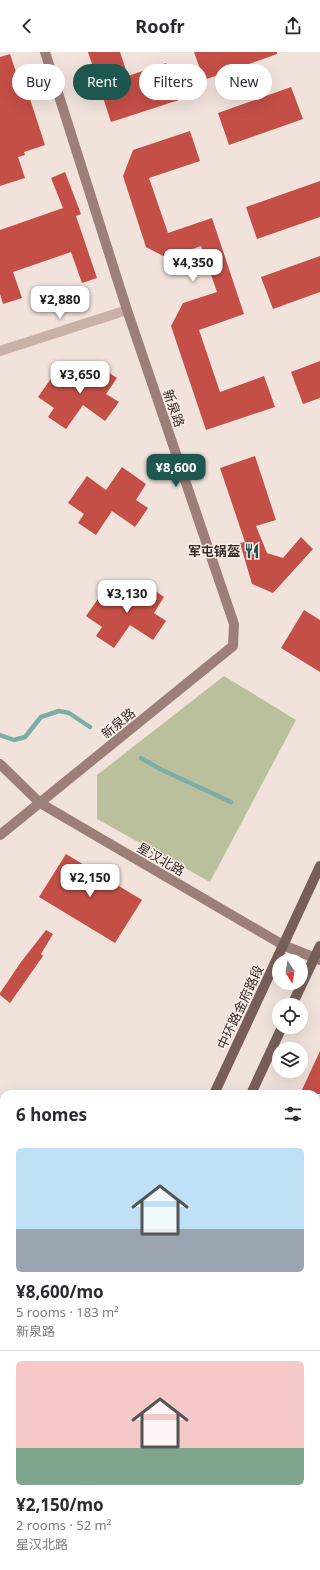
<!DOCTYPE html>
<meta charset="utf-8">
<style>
:root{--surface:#fff;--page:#f2f2f3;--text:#2b2b33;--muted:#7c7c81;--line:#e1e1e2;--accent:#1e5650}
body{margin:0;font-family:"Noto Sans","Noto Sans SC",sans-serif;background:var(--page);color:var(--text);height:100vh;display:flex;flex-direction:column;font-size:15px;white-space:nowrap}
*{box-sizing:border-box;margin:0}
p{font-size:13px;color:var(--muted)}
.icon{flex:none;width:22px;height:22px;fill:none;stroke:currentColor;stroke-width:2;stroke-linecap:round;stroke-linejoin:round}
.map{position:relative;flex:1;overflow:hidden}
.sheet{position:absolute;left:0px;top:1038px;width:320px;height:480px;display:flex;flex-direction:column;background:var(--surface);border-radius:12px 12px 0 0;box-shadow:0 4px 16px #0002}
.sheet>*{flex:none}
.top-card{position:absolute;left:12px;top:12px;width:296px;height:36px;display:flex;gap:8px}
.needle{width:26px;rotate:168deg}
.buttons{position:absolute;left:272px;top:902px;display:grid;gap:8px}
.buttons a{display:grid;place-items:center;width:36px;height:36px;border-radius:50%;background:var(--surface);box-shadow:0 4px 16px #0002;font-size:20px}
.price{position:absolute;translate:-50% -34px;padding:0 9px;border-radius:8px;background:#fff;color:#222;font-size:13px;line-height:26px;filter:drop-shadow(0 1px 2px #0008)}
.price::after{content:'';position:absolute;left:50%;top:24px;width:12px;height:9px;margin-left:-6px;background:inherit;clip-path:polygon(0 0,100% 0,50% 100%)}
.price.selected{background:var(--accent);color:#fff}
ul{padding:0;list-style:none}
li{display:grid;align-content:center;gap:8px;height:212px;padding:0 16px}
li+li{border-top:1px solid var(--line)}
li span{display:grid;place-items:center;height:124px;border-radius:6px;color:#555}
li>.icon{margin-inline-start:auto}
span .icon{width:72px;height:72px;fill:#fffc;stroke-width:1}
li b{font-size:17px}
h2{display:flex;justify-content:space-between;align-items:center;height:48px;padding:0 16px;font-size:17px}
.tag{padding:0 14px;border-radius:18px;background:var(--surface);box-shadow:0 4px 16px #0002;font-size:14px;line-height:36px}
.tag.selected{background:var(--accent);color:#fff}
header{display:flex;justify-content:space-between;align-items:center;height:52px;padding:0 16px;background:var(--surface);font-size:18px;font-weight:700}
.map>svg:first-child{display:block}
.green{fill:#bac09b}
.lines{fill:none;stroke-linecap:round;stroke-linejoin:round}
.stream{stroke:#7aaea7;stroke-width:4.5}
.building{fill:#c44f47}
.street{stroke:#c9b1a7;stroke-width:10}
.secondary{stroke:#9d7f79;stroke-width:10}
.primary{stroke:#775e59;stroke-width:10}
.labels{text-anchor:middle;stroke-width:3;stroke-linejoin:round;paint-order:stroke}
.street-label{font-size:13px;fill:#362928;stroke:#f9eee7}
.poi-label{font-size:13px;font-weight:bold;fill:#362928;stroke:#f9eee7;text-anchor:end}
</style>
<header><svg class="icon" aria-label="back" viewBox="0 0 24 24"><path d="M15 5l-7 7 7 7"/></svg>Roofr<svg class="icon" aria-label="share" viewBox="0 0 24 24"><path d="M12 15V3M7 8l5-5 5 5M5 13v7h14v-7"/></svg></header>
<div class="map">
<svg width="320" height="1518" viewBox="0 0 320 1518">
<rect width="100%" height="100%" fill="#f1e3db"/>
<polygon class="green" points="224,624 296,668 210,830 97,767 97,723"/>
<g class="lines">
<g class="stream">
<polyline points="0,683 14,688 25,685 41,665 59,659 69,661 90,675"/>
<polyline points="141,706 160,717 231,750"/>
</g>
</g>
<g class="building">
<polygon points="88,0 120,0 128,24 166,11 179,48 111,70"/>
<polygon points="194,0 277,0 277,2 204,28"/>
<polygon points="10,2 16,20 17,20 25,46 29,44 45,93 24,100 25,103 18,105 25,126 0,134 0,5"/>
<polygon points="291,35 303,67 229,93 218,61"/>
<polygon points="190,79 200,109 149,126 168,181 212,166 244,262 199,278 220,340 264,324 275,355 206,378 171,274 183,251 217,240 201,194 167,206 146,195 123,124 133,98"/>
<polygon points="65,120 81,162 76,164 97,226 82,231 71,200 13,220 22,246 3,252 0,242 0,178 63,156 51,126"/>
<polygon points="320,129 320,165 257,187 246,155"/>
<polygon points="320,204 320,240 273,257 261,225"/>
<polygon points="320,309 320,346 303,352 291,320"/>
<polygon points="92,310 117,326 106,342 119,350 105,369 83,353 66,377 48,365 54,356 38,345 57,318 77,332"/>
<polygon points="255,404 276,468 256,474 267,501 283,506 301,485 313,497 273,541 252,532 240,491 245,490 220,416"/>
<polygon points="122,415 146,432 136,448 148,456 135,475 112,459 96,483 78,471 84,462 68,451 87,424 106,438"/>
<polygon points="140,528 164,545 154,561 166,569 153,588 130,573 114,596 96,584 102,575 86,564 105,537 124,551"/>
<polygon points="304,558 320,568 320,620 281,596"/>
<polygon points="66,802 142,848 115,891 39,845"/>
<polygon points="46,878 53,882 41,902 43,904 10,951 0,943 0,941 21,910"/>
<polygon points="320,999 320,1042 300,1042"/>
</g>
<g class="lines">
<polyline class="street" points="0,299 127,258"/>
<g class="secondary">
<polyline points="0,712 40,751 283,893 320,908"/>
<polyline points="0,783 233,594 234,572 127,258 45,0"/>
</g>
<g class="primary">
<polyline points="292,953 320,894"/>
<polyline points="214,1042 320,814"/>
<polyline points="251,1042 282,975"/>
<polyline points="4,1518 6,1514"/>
<polyline points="38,1518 40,1514"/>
</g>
</g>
<defs>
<g id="restaurant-bare" transform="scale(1.2)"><path d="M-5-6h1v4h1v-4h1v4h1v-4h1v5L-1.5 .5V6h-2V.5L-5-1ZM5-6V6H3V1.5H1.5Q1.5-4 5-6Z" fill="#1e5650" stroke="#f9eee7" stroke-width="2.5" paint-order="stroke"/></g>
</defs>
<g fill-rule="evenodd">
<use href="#restaurant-bare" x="252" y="499"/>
</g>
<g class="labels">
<g class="street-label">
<text transform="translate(174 356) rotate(71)" y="5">新泉路</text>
<text transform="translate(118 671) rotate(-39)" y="5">新泉路</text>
<text transform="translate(161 807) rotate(30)" y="5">星汉北路</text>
<text transform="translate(240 955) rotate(-65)" y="5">中环路金府路段</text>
</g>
<g class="poi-label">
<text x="240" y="504">军屯锅盔</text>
</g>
</g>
</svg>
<div class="buttons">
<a><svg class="needle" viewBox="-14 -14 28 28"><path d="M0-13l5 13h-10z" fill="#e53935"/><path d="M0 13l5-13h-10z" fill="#7c7c81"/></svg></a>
<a><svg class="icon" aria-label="locate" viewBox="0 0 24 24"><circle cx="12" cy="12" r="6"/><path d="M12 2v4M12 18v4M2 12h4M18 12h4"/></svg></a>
<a><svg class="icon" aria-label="layers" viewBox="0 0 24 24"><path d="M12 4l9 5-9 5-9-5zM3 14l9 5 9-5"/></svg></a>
</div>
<b class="price" style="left:193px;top:231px">¥4,350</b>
<b class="price" style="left:60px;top:268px">¥2,880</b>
<b class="price" style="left:80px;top:343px">¥3,650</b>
<b class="price selected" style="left:176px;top:436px">¥8,600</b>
<b class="price" style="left:127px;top:562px">¥3,130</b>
<b class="price" style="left:90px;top:846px">¥2,150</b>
<div class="top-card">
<a class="tag">Buy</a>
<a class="tag selected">Rent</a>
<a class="tag">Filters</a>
<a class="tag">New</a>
</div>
<section class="sheet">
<h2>6 homes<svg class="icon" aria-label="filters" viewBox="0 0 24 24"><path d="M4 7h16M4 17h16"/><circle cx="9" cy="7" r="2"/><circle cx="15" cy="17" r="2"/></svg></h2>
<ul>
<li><span style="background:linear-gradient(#bfe0f5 65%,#9aa5b1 0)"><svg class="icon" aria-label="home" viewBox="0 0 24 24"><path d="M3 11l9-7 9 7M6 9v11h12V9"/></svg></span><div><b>¥8,600/mo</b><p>5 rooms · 183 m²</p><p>新泉路</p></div></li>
<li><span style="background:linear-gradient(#f6c9c9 70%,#7fa58c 0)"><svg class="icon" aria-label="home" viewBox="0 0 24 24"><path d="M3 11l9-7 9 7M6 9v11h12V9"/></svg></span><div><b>¥2,150/mo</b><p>2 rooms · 52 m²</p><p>星汉北路</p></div></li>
</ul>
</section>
</div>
